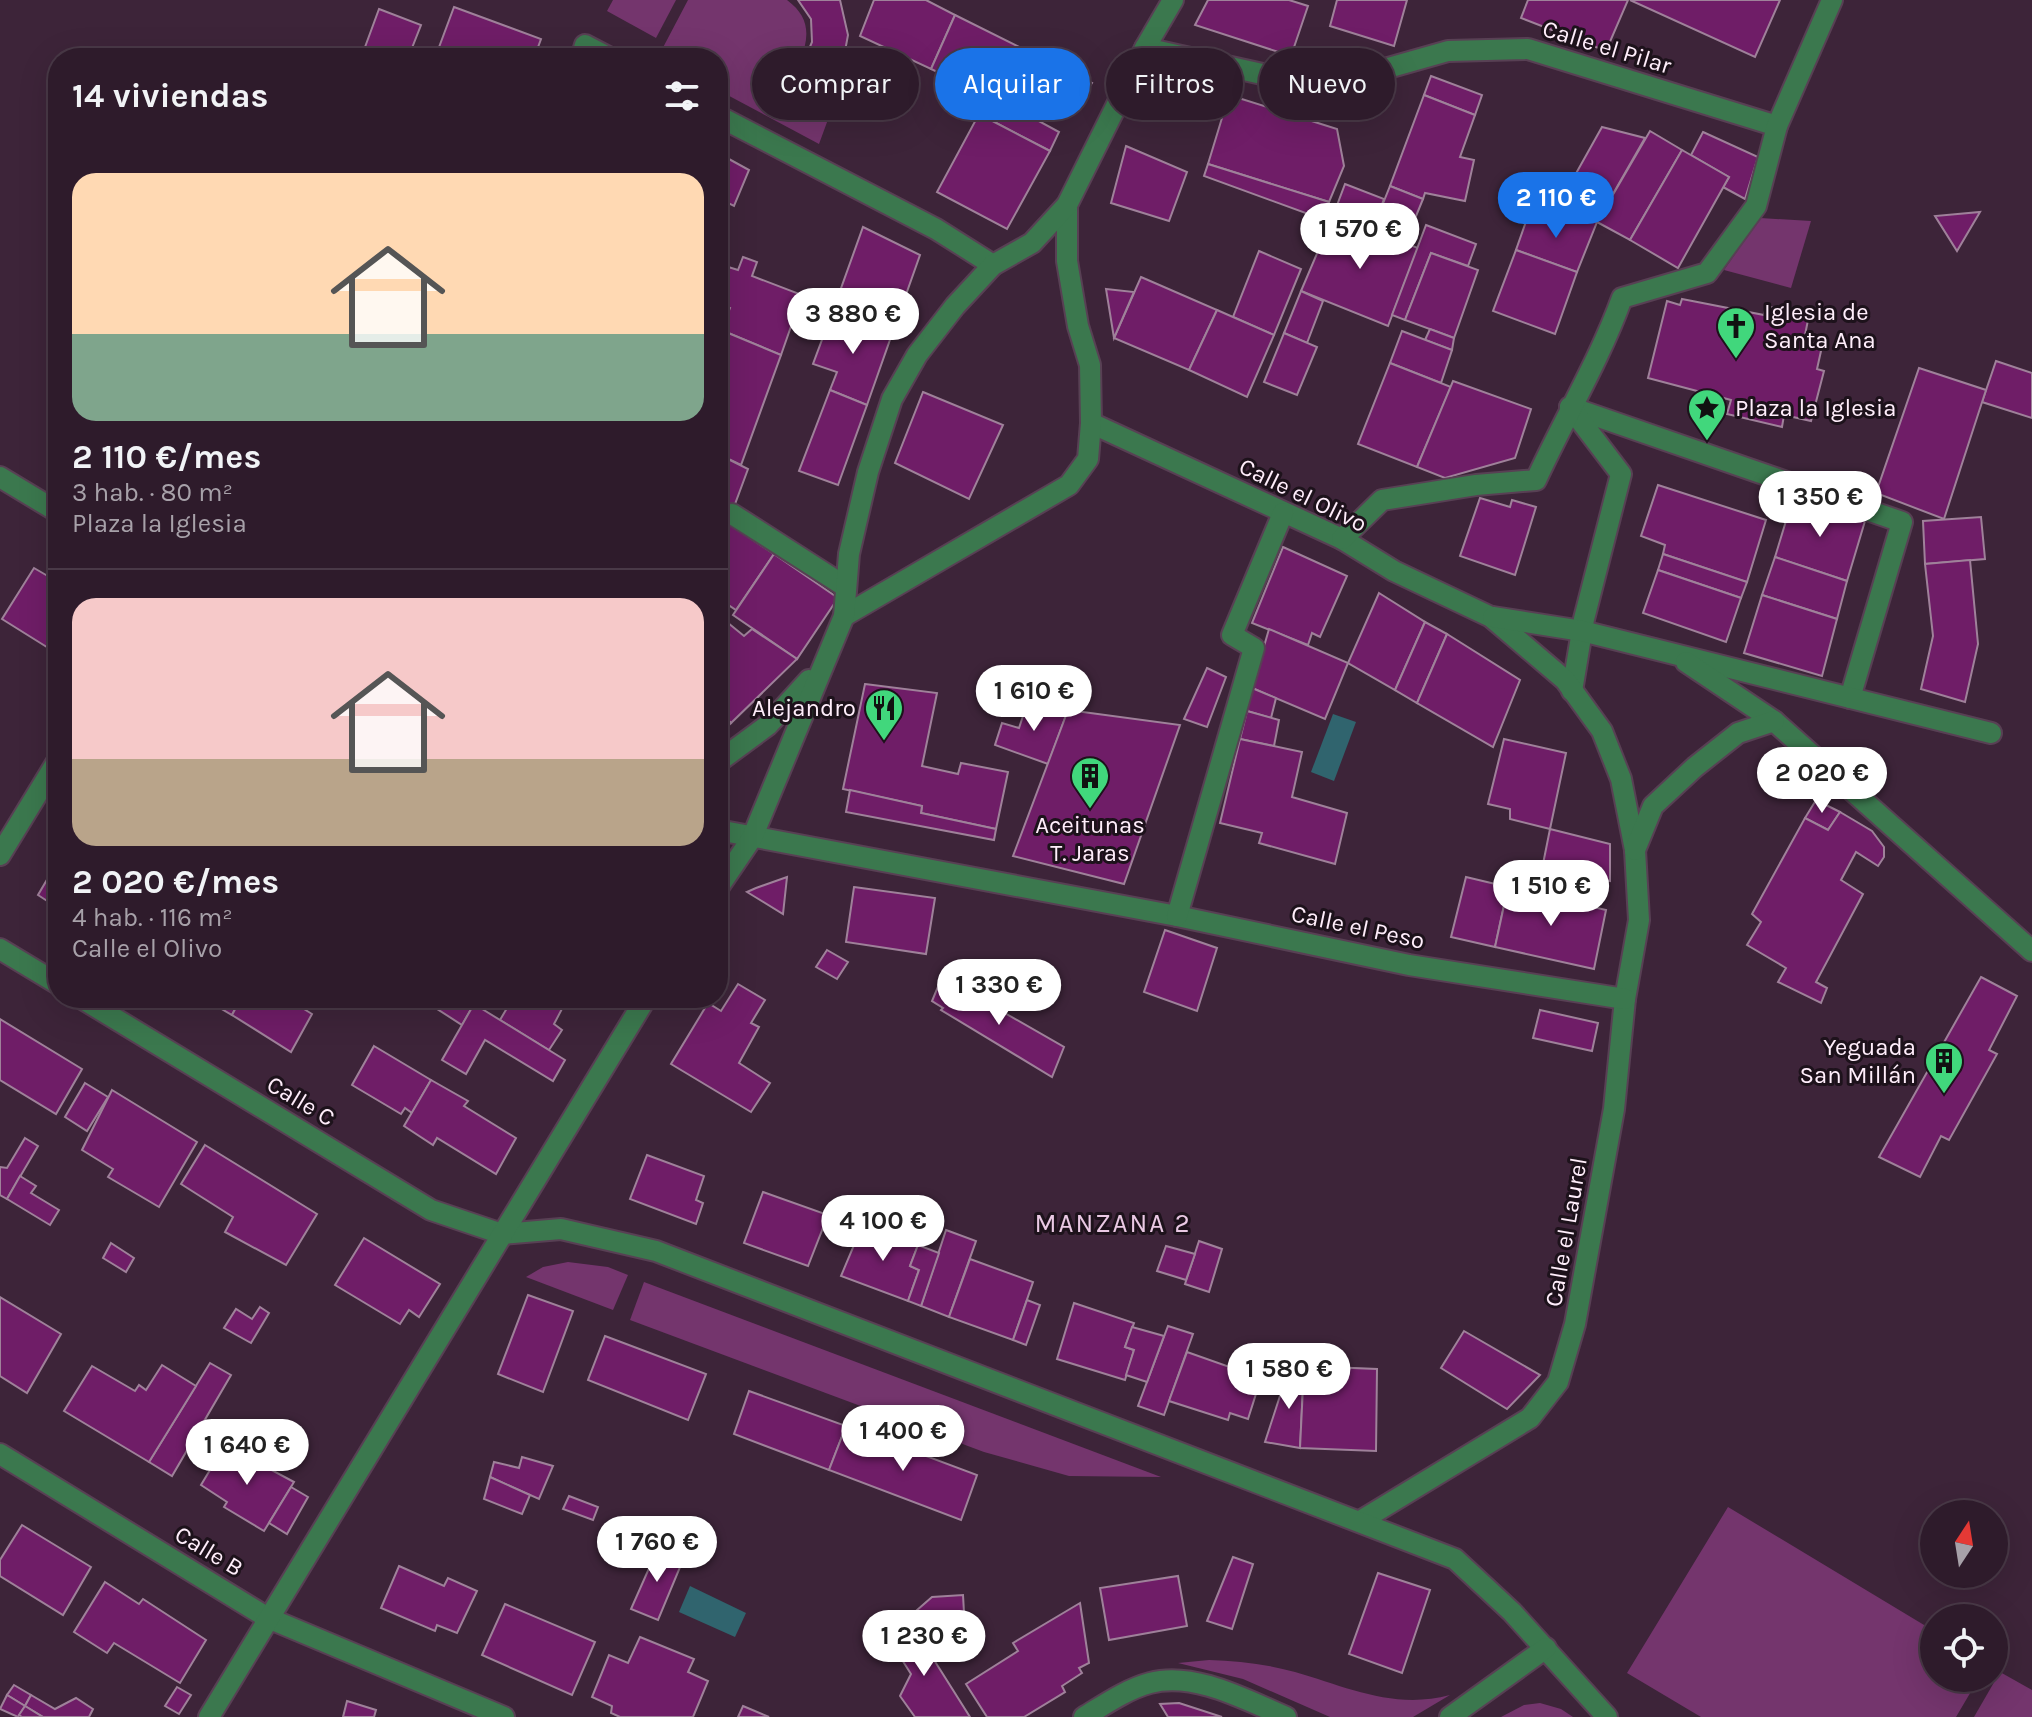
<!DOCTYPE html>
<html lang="es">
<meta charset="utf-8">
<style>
:root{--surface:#2e1b2b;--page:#362433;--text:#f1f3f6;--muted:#a7a1a9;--line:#493947;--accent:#1a73e8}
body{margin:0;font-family:Karla,sans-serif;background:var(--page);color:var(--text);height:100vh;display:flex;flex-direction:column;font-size:30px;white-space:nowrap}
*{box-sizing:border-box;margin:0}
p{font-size:26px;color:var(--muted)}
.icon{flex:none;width:44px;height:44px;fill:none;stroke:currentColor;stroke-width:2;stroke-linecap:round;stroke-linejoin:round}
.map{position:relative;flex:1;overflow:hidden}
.details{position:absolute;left:48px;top:48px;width:680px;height:960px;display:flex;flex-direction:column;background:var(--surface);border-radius:32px;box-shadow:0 8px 32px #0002,0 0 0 2px var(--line)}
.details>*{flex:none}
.hud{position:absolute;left:752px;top:48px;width:760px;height:72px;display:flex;gap:16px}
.needle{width:52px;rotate:12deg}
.tools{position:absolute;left:1920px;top:1500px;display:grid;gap:16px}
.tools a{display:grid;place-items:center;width:88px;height:88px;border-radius:50%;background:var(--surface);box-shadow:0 8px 32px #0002,0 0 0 2px var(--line);font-size:40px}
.price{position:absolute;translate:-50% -68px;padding:0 18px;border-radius:28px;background:#fff;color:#222;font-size:26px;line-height:52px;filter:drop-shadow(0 2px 4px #0008)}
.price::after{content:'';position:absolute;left:50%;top:48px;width:24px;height:18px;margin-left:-12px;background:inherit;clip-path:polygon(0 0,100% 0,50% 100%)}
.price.current{background:var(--accent);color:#fff}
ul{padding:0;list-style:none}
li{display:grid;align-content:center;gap:16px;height:424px;padding:0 24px}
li+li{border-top:2px solid var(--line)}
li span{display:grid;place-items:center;height:248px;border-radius:24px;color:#555}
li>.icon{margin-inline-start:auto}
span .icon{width:144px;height:144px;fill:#fffc;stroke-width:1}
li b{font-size:34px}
h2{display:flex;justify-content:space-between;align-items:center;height:96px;padding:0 24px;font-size:34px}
.pill{padding:0 28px;border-radius:36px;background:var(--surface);box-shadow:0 8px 32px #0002,0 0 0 2px var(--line);font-size:28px;line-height:72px}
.pill.current{background:var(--accent);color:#fff}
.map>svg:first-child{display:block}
.green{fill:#74356d}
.water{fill:#30646e}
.building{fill:#6f1d67;stroke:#9f819a;stroke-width:2}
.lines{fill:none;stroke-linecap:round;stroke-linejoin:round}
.minor-casing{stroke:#584054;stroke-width:24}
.minor{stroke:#3b784e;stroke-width:20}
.labels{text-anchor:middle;stroke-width:6;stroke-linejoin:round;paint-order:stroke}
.street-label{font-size:24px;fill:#ffeefb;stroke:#1d121b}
.poi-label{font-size:24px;fill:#ffeefb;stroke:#1d121b;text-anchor:start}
.neighbourhood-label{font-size:26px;letter-spacing:2px;fill:#eac9e4;stroke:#1d121b}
</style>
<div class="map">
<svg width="2032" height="1717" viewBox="0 0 2032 1717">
<rect width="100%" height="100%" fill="#3d2439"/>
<g class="green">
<polygon points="613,0 676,0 656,38 607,11"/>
<path d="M688,0H787C810,17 810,36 800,61L841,84L819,144L718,90V58L658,57Z"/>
<polygon points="1760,218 1811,221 1791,288 1724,270"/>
<polygon points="568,1262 608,1267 628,1275 613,1310 526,1277 543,1267"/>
<polygon points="644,1282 1161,1477 1069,1476 984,1452 630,1320"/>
<polygon points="1728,1507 1934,1631 1934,1678 1979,1678 1956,1717 1701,1717 1627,1673"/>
<path d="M1209,1660C1238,1661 1267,1664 1295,1672C1347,1687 1394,1710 1450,1695L1413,1717H1330L1243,1679L1178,1663Z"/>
<polygon points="2000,1672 2032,1690 2032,1717 1974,1717"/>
<polygon points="1540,1703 1561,1709 1573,1717 1501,1717 1524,1705"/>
</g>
<g class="water">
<polygon points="1333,714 1356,722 1334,781 1311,772"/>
<polygon points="690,1586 746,1613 735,1637 679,1612"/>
</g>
<g class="building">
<polygon points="798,0 840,0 848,35 843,62 834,79 804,61 812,42 811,19"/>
<polygon points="874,0 926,0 955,15 931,69 860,36"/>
<polygon points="1208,0 1289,0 1308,6 1291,56 1195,25"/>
<polygon points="1337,0 1407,0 1394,46 1330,26"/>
<polygon points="1528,0 1628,0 1606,51 1521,18"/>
<polygon points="1630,0 1780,0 1755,57"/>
<polygon points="454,7 541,39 534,58 435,58"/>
<polygon points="379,9 421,25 408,58 361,58"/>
<polygon points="955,15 1092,83 1078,105 980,53 963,84 931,69"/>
<polygon points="1431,76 1482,95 1475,115 1424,95"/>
<polygon points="991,95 1059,132 1050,151 979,114"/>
<polygon points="1229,95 1337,129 1344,166 1329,202 1208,164"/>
<polygon points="1424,95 1475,115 1460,157 1474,160 1465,201 1425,193 1423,199 1390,186"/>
<polygon points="979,114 1050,151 1007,229 937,192"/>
<polygon points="1602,127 1645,138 1597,222 1560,202"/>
<polygon points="1650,131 1682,150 1630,240 1597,222"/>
<polygon points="1703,132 1758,157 1745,199 1723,187 1729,177 1691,155"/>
<polygon points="1126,146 1187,172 1169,221 1111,203"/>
<polygon points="1682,150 1729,177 1678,268 1630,240"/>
<polygon points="718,153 749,170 734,206 718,198"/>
<polygon points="1208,164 1329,202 1322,219 1204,176"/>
<polygon points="1345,184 1384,199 1372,231 1333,216"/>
<polygon points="1390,186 1423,199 1405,243 1372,231"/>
<polygon points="1980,212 1957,251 1935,216"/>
<polygon points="1529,213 1597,222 1577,272 1516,250"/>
<polygon points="1333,216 1418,248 1388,326 1301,291"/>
<polygon points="1426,225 1476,244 1468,266 1431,253 1405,320 1392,315"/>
<polygon points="863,227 920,255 892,334 838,315 840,307 835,305"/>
<polygon points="1516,250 1577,272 1555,334 1493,311"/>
<polygon points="1259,251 1301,269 1274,335 1233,317"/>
<polygon points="1431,253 1478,270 1454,338 1405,320"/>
<polygon points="743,257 757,262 752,276 802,295 781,355 721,330 730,308 718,302 718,283 725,266 738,270"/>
<polygon points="1141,277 1217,310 1189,370 1114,338"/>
<polygon points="1106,289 1134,292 1114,338"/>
<polygon points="1301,291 1323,301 1307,343 1284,333"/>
<polygon points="1682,299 1764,315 1766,306 1809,315 1805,335 1821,351 1817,369 1824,371 1811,421 1784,415 1782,427 1727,414 1731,400 1648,378 1667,301 1680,305"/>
<polygon points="1217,310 1274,335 1247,397 1189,370"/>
<polygon points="832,313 892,334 867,405 830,390 837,372 813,364"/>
<polygon points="1430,329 1454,338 1452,350 1425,340"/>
<polygon points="721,330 781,355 741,465 718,454 718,337"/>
<polygon points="1402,331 1452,350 1441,383 1390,363"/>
<polygon points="1284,333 1317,347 1297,395 1264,382"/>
<polygon points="1996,361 2032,373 2032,418 1982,402"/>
<polygon points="1390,363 1451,387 1417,467 1358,444"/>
<polygon points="1919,368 1986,390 1944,519 1876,493"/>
<polygon points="1453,381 1531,409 1515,458 1445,478 1417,467"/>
<polygon points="830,390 867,405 838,485 799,471"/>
<polygon points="923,392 1003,425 969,499 895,463"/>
<polygon points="718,454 748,469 728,523 725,521 718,531"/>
<polygon points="1658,485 1766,520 1747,582 1663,554 1665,545 1641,536"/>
<polygon points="1480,498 1510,507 1512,500 1536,507 1515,575 1460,556"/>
<polygon points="1793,498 1865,521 1847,581 1775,557"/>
<polygon points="1981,517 1985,559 1925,564 1923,521"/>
<polygon points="725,521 774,554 736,610 718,598 718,531"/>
<polygon points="1283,547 1347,576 1320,637 1312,633 1308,645 1252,623"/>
<polygon points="774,554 838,598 797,659 733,615"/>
<polygon points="1663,554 1747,582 1741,598 1658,570"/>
<polygon points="1775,557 1847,581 1837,619 1762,595"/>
<polygon points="1970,560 1978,644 1965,702 1921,689 1933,636 1925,564"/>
<polygon points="34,568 58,582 58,654 2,619"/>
<polygon points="1658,570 1741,598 1726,642 1643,613"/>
<polygon points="1379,593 1425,622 1395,690 1348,663"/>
<polygon points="1762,595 1837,619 1822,676 1744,653"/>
<polygon points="722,618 744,636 752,629 797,659 731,723 718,710 718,621"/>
<polygon points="1425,622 1447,634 1417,703 1395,690"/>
<polygon points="1269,629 1348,663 1325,719 1252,688"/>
<polygon points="1447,634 1520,680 1493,747 1417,703"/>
<polygon points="1207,668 1226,677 1207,727 1184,719"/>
<polygon points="865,684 937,693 922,766 958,774 961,763 1008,772 996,829 921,813 922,806 843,789"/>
<polygon points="1252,688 1276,698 1271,718 1247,711"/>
<polygon points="1027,704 1068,710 1048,764 995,745 1002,723 1019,728"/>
<polygon points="718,710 731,723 718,736"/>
<polygon points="1068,710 1180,725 1124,884 1013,856"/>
<polygon points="1247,711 1279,720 1274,746 1240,739"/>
<polygon points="1240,739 1302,752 1292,797 1347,813 1335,864 1259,843 1262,833 1220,823"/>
<polygon points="1504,739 1566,753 1550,829 1510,819 1510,809 1488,804"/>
<polygon points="850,790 922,806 921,813 996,829 994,840 846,812"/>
<polygon points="1816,800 1840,812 1828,830 1805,818"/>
<polygon points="1840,812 1872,831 1884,847 1884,857 1878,866 1856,852 1841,880 1863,894 1816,982 1827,988 1821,1003 1778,982 1786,968 1747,945 1761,922 1752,914 1805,818 1828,830"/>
<polygon points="1550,829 1610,844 1610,881 1543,864"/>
<polygon points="58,861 58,908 38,895"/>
<polygon points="787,877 783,914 747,892 756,888"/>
<polygon points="1466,877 1508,887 1495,947 1451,937"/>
<polygon points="854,887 935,898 926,954 846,942"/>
<polygon points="1508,887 1606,910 1594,969 1495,947"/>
<polygon points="1165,930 1217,948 1197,1011 1144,992"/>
<polygon points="827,950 848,962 837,979 816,967"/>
<polygon points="942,977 1064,1047 1052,1077 941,1010 943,1008 932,1001"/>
<polygon points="1981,977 2017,996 1989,1050 1997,1054 1949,1140 1941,1136 1920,1177 1879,1157"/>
<polygon points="738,984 765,1000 751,1023 759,1027 739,1063 770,1083 751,1112 671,1064 708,1003 721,1011"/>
<polygon points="203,998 241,998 232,1015"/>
<polygon points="241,998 286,998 312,1014 291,1052 232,1015"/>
<polygon points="420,998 464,998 474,1004 462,1025"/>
<polygon points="513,998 556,998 554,1002 563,1007 554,1024 562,1030 549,1050 500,1020"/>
<polygon points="474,1004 565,1060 553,1081 485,1040 466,1074 442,1060"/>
<polygon points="1540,1010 1598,1023 1592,1051 1533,1038"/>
<polygon points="0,1019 82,1069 56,1114 0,1080"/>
<polygon points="374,1046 431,1080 412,1113 405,1108 401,1114 352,1085"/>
<polygon points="431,1080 468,1101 464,1106 516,1138 496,1174 437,1138 433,1145 404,1126"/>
<polygon points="85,1083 108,1097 87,1131 65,1117"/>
<polygon points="112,1090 197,1142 159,1207 108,1177 113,1169 82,1150"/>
<polygon points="25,1138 38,1146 7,1199 0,1195 0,1167 7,1168"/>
<polygon points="205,1145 317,1214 286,1265 225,1232 233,1217 181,1184"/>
<polygon points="647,1155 704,1176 696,1200 703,1203 696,1224 630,1199"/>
<polygon points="20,1176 36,1186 31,1193 59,1210 50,1225 7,1199"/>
<polygon points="763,1192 828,1215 808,1266 744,1243"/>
<polygon points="862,1226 918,1245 910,1266 919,1270 908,1301 841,1276"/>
<polygon points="946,1230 976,1241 949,1317 921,1306"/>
<polygon points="364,1238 440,1284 419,1317 409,1310 400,1324 335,1285"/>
<polygon points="1199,1241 1222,1249 1209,1292 1185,1284"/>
<polygon points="111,1243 134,1258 126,1272 103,1258"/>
<polygon points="918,1245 939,1253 921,1306 908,1301 919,1270 910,1266"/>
<polygon points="1166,1246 1195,1254 1186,1280 1157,1271"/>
<polygon points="970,1259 1033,1282 1013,1340 949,1317"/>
<polygon points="528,1295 573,1311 543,1392 498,1374"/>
<polygon points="0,1297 61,1334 27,1393 0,1376"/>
<polygon points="1027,1300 1040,1305 1026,1345 1013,1340"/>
<polygon points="1074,1303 1134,1323 1125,1347 1134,1350 1125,1380 1057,1359"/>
<polygon points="260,1307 269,1313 251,1343 224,1328 236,1309 252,1319"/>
<polygon points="1168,1326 1193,1334 1164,1415 1138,1406"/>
<polygon points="1132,1327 1164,1336 1147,1382 1126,1375 1134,1350 1125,1347"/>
<polygon points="1464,1331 1540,1375 1507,1409 1441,1368"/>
<polygon points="605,1336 706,1374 688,1420 588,1380"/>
<polygon points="1187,1352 1261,1378 1248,1419 1230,1413 1228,1420 1169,1401"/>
<polygon points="1291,1362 1304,1366 1300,1448 1265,1442"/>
<polygon points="210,1363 231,1375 172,1476 149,1462"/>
<polygon points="162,1365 196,1386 149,1462 64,1411 92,1366 135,1391 139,1385 146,1390"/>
<polygon points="1304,1366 1377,1369 1376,1451 1300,1448"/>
<polygon points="749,1391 846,1426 829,1470 734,1434"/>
<polygon points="846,1426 977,1475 961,1520 829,1470"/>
<polygon points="225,1445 294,1482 264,1531 224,1507 227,1502 201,1485"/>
<polygon points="522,1457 553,1466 539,1499 490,1477 494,1462 519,1468"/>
<polygon points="490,1477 530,1495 522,1514 484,1499"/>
<polygon points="291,1487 308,1497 287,1534 269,1523"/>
<polygon points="569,1496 598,1507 593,1520 563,1509"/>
<polygon points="22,1525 91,1567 63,1615 0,1576 0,1560"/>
<polygon points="658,1548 683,1560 658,1620 631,1609"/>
<polygon points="1233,1557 1253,1564 1232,1629 1207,1621"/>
<polygon points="399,1566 444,1586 448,1578 477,1591 457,1633 437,1625 435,1631 381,1608"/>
<polygon points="1378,1573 1430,1590 1402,1673 1349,1654"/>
<polygon points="1178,1576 1187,1626 1109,1640 1100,1588"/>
<polygon points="105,1582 139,1604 143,1599 206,1640 180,1683 114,1643 107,1653 74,1632"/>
<polygon points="963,1595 966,1648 929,1652 908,1618 932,1597"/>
<polygon points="1080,1603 1089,1663 1079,1668 1082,1673 1062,1686 1065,1692 1024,1717 987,1717 966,1684 1018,1651 1013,1643"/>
<polygon points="505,1604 595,1642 572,1695 482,1655"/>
<polygon points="908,1618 929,1652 970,1717 915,1717 900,1696 911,1674 887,1636"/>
<polygon points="640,1637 694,1659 688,1672 708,1681 693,1717 620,1717 611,1713 612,1706 592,1697 609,1655 628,1663"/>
<polygon points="14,1685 31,1695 25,1706 7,1695"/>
<polygon points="177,1687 191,1695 179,1714 165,1706"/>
<polygon points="7,1695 25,1706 18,1717 0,1709"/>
<polygon points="31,1695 55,1709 76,1698 93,1709 89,1717 43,1717 25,1706"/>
<polygon points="347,1701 376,1710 374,1717 343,1717"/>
<polygon points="1179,1703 1222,1717 1168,1717 1160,1704"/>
<polygon points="25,1706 43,1717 22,1717 19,1715"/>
<polygon points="743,1706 769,1717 738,1717"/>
</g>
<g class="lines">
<g class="minor-casing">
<g id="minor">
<polyline points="1145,48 1321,87 1448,51 1528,49 1777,126"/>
<polyline points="581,58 585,45 610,58"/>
<polyline points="718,116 936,229 993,265"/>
<polyline points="1570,407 1902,522 1850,698"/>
<polyline points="1570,407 1621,474 1584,619 1572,691"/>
<polyline points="1091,423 1342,539 1394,571 1491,617 1565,680 1602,731 1621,779 1635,850 1639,920 1625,999 1614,1109 1575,1324 1558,1382 1530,1418 1362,1520"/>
<polyline points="0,477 58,512"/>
<polyline points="732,514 846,587"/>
<path d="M1342,539L1382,500L1476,485L1536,480C1564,419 1599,361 1622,298L1707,273L1756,206L1777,126L1832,0"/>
<polyline points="844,616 1069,485 1088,459 1091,423 1090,365 1078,326 1067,261 1067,205"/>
<polyline points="1493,617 1582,631 1991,733"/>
<polyline points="1686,662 1774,721 2032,951"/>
<polyline points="718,762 768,725 809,680"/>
<polyline points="718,830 1177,916 1409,965 1625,999"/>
<polyline points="1635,850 1653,806 1695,767 1738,733 1774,721"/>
<polyline points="0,855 58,760"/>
<polyline points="718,888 752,838 844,616 849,554 868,472 892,399 917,355 955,306 993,265 1032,243 1067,205 1145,48 1173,0"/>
<polyline points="1177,916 1254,648 1232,635 1283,513"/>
<polyline points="0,949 58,984"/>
<polyline points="81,998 431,1210 502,1234 561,1229 656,1251 1455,1559 1512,1612 1607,1717"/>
<polyline points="0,1454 268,1618 504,1717"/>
<polyline points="209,1717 646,998"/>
<path d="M1084,1717C1104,1705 1127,1689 1150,1683C1194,1671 1246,1700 1286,1717"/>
<polyline points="1450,1717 1546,1648"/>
</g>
</g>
<use href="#minor" class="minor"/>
</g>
<defs>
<g id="church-pin" transform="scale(2)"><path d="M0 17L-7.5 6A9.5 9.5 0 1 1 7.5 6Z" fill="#41d77c" stroke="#1d121b"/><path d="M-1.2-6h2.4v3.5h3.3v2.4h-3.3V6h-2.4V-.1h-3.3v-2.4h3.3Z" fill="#111"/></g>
<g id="sight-pin" transform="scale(2)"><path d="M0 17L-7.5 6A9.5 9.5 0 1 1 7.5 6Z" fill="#41d77c" stroke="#1d121b"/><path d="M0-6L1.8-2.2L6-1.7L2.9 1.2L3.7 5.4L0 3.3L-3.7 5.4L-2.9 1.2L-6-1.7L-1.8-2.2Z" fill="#111"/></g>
<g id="restaurant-pin" transform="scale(2)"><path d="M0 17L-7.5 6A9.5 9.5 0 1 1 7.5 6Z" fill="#41d77c" stroke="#1d121b"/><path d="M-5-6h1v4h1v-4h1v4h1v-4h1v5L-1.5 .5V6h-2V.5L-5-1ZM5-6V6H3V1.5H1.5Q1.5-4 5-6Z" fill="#111"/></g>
<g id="building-pin" transform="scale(2)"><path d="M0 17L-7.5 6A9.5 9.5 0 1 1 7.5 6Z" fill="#41d77c" stroke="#1d121b"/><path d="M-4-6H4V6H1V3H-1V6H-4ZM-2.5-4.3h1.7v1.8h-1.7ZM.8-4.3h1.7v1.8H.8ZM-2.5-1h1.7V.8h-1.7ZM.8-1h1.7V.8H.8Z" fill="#111"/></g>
</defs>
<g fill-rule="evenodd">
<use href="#church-pin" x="1736" y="326"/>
<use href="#sight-pin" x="1707" y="408"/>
<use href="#restaurant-pin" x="884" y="708"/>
<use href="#building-pin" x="1090" y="776"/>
<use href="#building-pin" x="1944" y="1061"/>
</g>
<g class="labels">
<g class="street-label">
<text transform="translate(1607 47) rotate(17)" y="8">Calle el Pilar</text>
<text transform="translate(1303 495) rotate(26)" y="8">Calle el Olivo</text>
<text transform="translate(1358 927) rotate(12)" y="8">Calle el Peso</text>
<text transform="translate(301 1101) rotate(31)" y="8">Calle C</text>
<text transform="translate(1566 1232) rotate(-80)" y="8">Calle el Laurel</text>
<text transform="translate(209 1551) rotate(31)" y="8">Calle B</text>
</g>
<g class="poi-label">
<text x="1764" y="320">Iglesia de<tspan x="1764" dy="28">Santa Ana</tspan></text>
<text x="1735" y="416">Plaza la Iglesia</text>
<text x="856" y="716" text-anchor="end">Alejandro</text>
<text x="1090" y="833" text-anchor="middle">Aceitunas<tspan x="1090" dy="28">T. Jaras</tspan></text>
<text x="1916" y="1055" text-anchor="end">Yeguada<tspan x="1916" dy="28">San Millán</tspan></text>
</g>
<g class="neighbourhood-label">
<text x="1113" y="1232">MANZANA 2</text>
</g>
</g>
</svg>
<div class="tools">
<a><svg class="needle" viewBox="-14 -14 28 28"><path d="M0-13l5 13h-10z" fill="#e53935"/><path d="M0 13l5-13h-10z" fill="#a7a1a9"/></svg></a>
<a><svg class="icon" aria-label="locate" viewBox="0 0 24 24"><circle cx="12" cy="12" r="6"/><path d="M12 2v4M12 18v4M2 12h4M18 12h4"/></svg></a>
</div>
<b class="price current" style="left:1556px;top:240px">2 110 €</b>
<b class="price" style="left:1360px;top:271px">1 570 €</b>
<b class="price" style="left:853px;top:356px">3 880 €</b>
<b class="price" style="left:1820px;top:539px">1 350 €</b>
<b class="price" style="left:1034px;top:733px">1 610 €</b>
<b class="price" style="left:1822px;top:815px">2 020 €</b>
<b class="price" style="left:1551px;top:928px">1 510 €</b>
<b class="price" style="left:999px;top:1027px">1 330 €</b>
<b class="price" style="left:883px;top:1263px">4 100 €</b>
<b class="price" style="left:1289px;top:1411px">1 580 €</b>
<b class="price" style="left:903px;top:1473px">1 400 €</b>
<b class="price" style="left:247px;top:1487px">1 640 €</b>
<b class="price" style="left:657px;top:1584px">1 760 €</b>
<b class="price" style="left:924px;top:1678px">1 230 €</b>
<div class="hud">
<a class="pill">Comprar</a>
<a class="pill current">Alquilar</a>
<a class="pill">Filtros</a>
<a class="pill">Nuevo</a>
</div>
<section class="details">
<h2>14 viviendas<svg class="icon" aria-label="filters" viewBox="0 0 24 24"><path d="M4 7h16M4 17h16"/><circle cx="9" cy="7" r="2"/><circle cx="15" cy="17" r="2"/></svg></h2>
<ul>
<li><span style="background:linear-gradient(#ffd9b3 65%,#7fa58c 0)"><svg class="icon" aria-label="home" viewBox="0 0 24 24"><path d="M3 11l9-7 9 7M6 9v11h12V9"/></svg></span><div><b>2 110 €/mes</b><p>3 hab. · 80 m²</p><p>Plaza la Iglesia</p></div></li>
<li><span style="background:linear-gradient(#f6c9c9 65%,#b9a48a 0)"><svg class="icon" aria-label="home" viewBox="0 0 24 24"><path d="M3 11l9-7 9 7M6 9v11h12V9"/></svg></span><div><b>2 020 €/mes</b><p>4 hab. · 116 m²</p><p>Calle el Olivo</p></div></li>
</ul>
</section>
</div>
